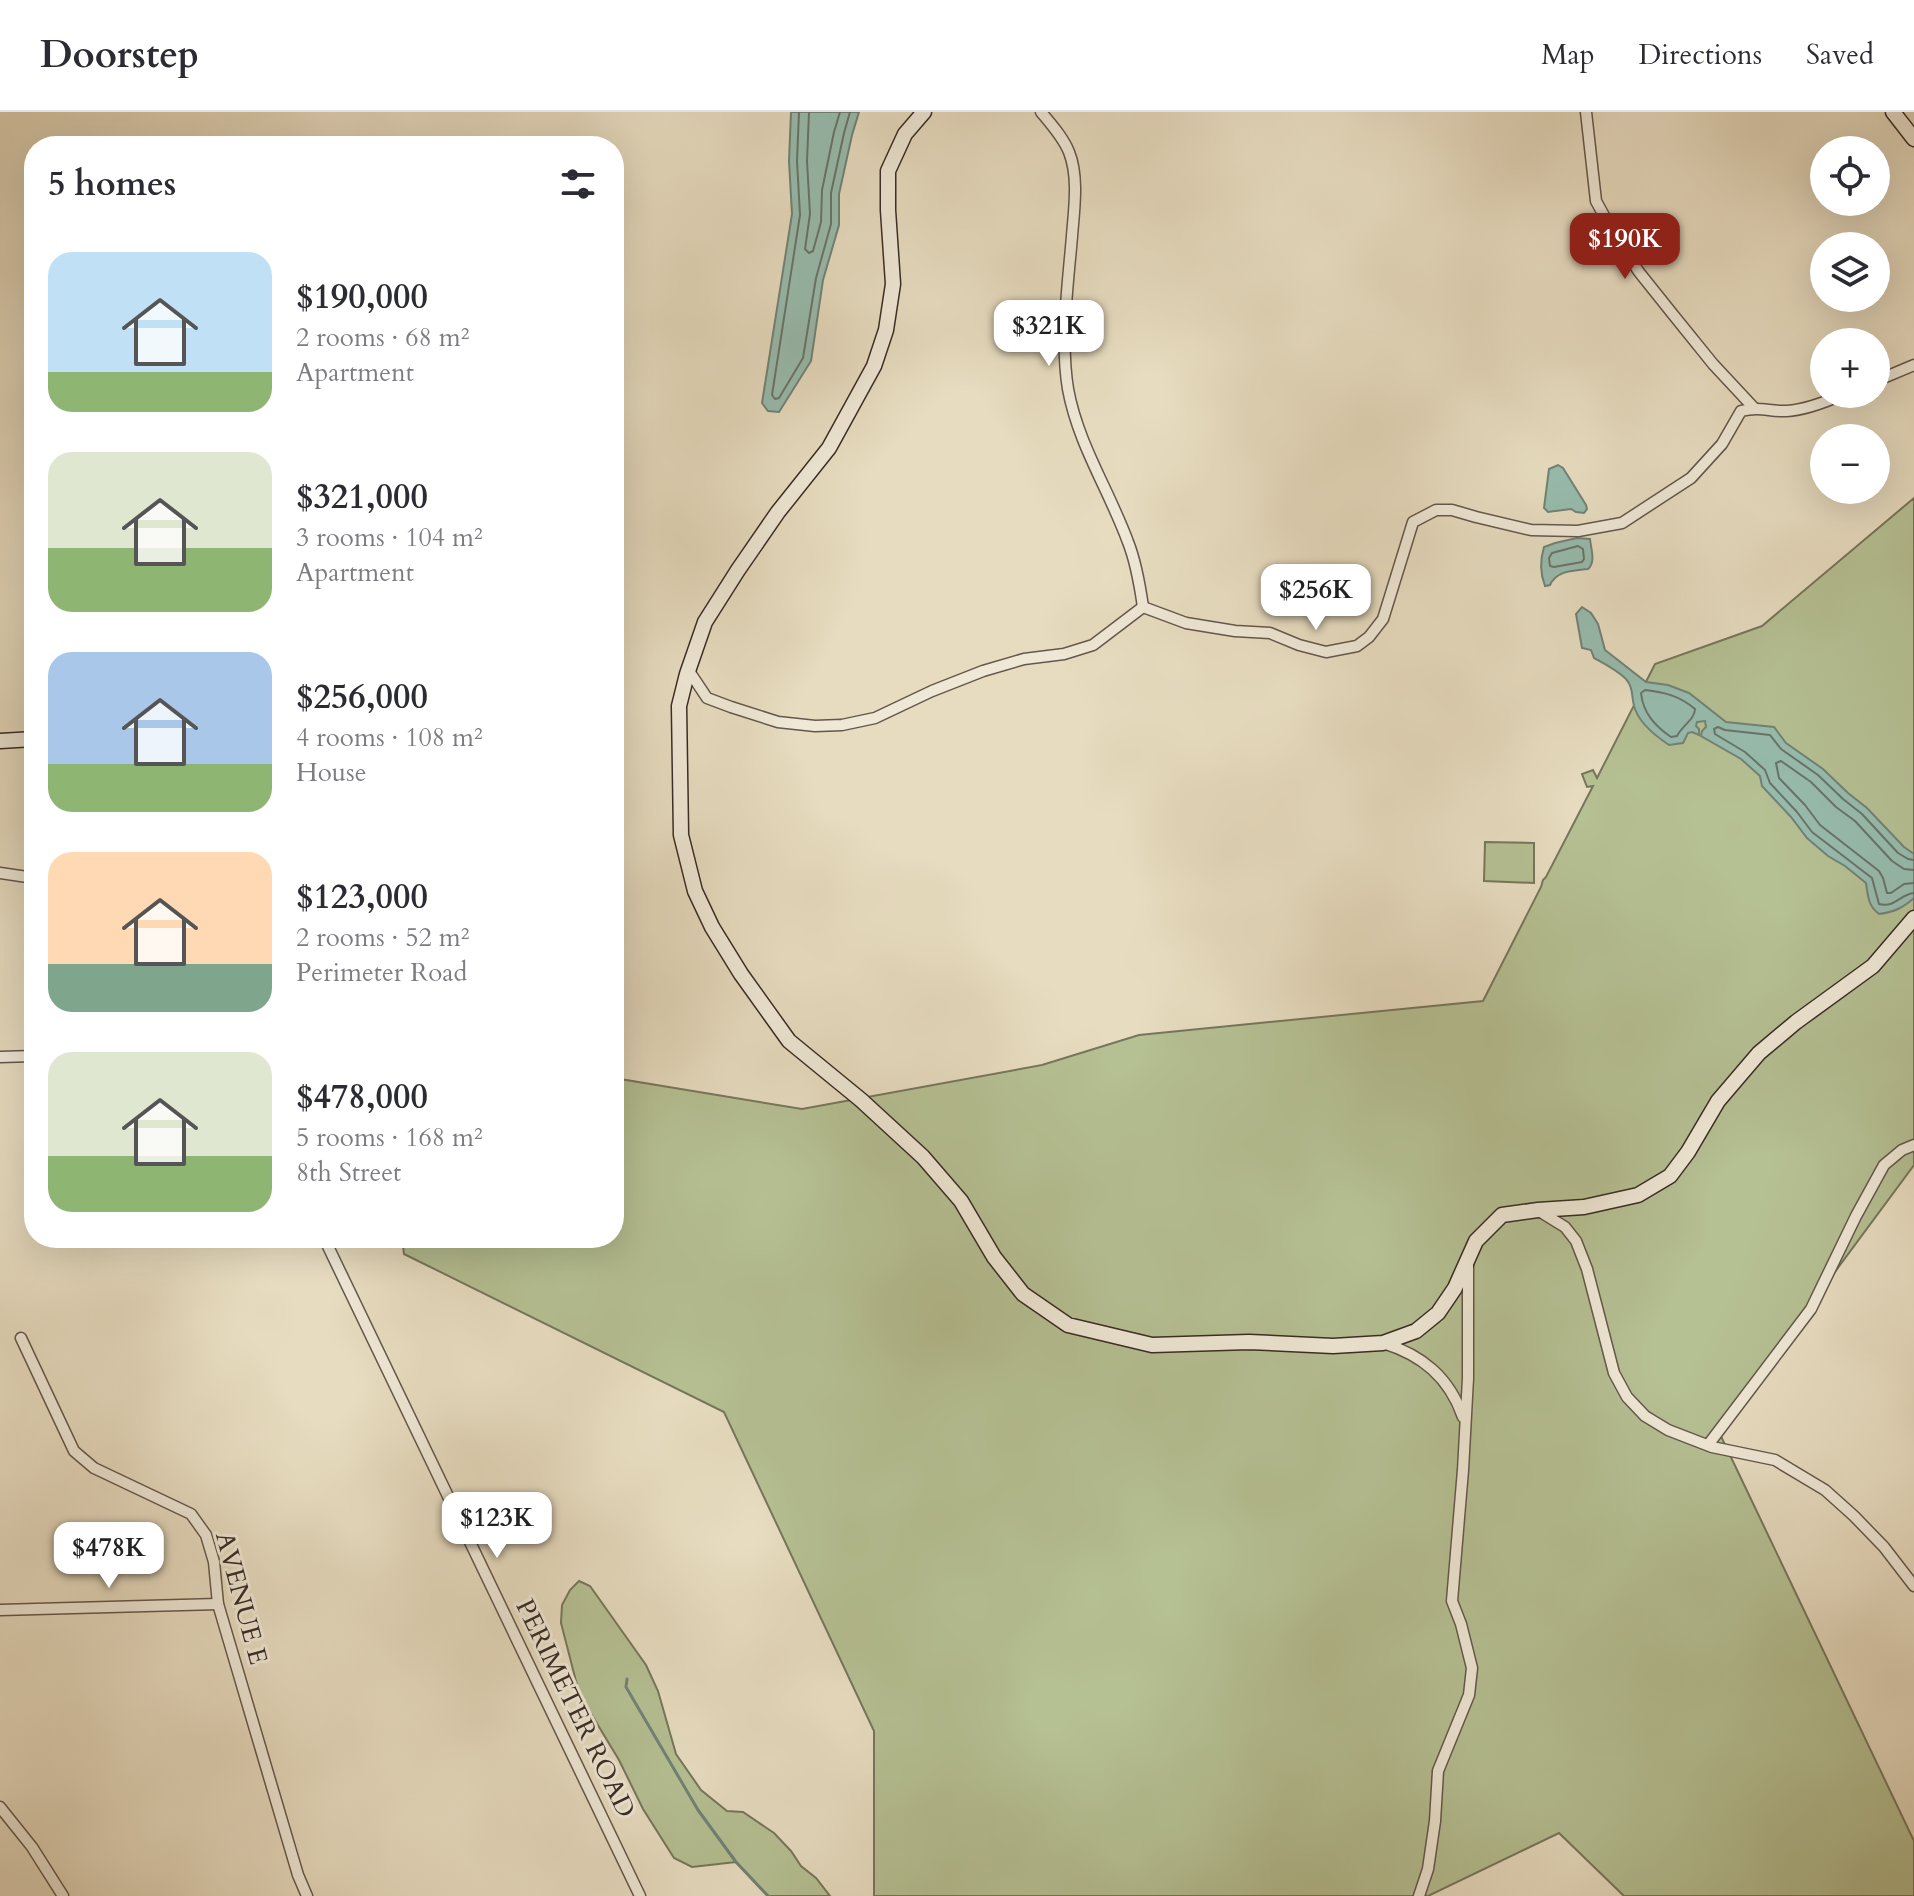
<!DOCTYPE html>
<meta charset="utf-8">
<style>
:root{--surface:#fff;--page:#f7f7f7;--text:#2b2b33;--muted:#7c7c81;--line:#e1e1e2;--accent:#8f2418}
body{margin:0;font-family:Cardo,serif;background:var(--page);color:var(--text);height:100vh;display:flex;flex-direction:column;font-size:30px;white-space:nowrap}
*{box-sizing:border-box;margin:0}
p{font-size:26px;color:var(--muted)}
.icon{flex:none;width:44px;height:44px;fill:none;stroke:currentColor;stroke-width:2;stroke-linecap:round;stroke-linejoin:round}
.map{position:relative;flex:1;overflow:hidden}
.panel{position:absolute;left:24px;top:24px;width:600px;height:1112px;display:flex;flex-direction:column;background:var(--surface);border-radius:32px;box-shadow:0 8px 32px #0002}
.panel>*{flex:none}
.fabs{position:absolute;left:1810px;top:24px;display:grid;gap:16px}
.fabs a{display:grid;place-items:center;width:80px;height:80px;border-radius:50%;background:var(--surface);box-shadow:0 8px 32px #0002;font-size:40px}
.price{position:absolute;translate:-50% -68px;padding:0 18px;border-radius:16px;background:#fff;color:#222;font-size:26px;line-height:52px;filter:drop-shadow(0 2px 4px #0008)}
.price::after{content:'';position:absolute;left:50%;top:48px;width:24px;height:18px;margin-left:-12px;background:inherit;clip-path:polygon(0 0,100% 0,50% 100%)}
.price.current{background:var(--accent);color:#fff}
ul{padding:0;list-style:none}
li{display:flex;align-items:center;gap:24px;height:200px;padding:0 24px}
li span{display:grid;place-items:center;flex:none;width:224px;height:160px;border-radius:24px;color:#555}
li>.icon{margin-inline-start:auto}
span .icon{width:96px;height:96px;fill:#fffc;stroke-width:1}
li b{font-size:34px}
h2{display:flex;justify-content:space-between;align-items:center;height:96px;padding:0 24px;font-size:34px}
header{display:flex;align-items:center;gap:48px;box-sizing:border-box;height:112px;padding:0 40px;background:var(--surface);border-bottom:2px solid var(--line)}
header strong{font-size:38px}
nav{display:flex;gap:44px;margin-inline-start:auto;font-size:28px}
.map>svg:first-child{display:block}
.green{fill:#b5c093;stroke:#76765c;stroke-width:2}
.water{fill:#97bcae;stroke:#718277;stroke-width:2}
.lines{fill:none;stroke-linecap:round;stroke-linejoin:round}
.shore{stroke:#68746a;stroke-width:2}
.stream{stroke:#718277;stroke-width:3}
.street-casing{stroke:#64574c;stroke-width:13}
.secondary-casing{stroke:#382b25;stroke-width:17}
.street{stroke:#efe8d6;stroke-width:10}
.secondary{stroke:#efe8d6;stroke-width:14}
.labels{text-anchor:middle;stroke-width:6;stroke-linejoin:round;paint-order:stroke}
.street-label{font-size:26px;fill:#382b25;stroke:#efe8d6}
</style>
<header>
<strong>Doorstep</strong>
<nav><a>Map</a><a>Directions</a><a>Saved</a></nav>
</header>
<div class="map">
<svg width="1914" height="1784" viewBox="0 0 1914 1784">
<rect width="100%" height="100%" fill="#e7dcc0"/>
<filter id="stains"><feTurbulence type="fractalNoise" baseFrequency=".0025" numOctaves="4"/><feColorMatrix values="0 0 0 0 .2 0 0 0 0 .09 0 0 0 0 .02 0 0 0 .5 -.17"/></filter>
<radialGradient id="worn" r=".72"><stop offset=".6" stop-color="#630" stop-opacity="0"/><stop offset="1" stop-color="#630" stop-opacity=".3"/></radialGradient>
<g class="green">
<polygon points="1914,386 1914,1053 1718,1318 1914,1729 1914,1784 1624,1784 1559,1721 1428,1784 874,1784 874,1619 724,1300 404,1142 402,1126 614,1126 614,966 802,997 1042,953 1139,923 1483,889 1541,775 1543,768 1546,765 1593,674 1587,675 1582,662 1593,658 1597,666 1655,552 1762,514"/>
<polygon points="1485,730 1534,731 1534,771 1484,769"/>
<polygon points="579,1469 590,1474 646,1553 658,1579 676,1642 701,1678 727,1699 743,1700 774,1721 791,1739 801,1754 816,1766 830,1784 768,1784 736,1750 692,1755 674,1746 643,1697 619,1648 590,1600 578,1577 561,1511 562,1493 570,1478"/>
</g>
<g class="water">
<polygon points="791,0 859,0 852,23 839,82 839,113 823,168 811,249 779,300 768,299 762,291 792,102 789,49"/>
<polygon points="1558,353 1563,356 1586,393 1587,397 1584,401 1576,400 1571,397 1548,400 1544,396 1549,357"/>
<path d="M1577,426L1590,427C1591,437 1596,450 1588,457C1573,459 1557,458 1550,473L1545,474C1540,461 1540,448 1544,435L1555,431Z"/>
<path d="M1582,495L1591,501L1598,512L1605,538L1646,570L1668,573L1689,581L1726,610L1774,615L1786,631L1823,657L1848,681L1867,696L1904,735L1914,742V786C1903,796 1894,800 1879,802C1868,794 1868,784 1866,771L1845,754L1828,744L1807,726L1791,705L1762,674L1760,664L1741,647L1701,624L1702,619L1706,615L1705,609L1697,610L1696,614L1699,617V623L1692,620L1688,621L1683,631L1669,633C1656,624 1641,613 1635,597C1631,586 1634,576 1626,567C1617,558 1605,552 1594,546L1591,538L1582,536L1576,502Z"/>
</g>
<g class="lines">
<g class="shore">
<polyline points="799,0 797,49 800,103 772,283 775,287 779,286 803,246 816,166 831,112 831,81 844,21 850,0"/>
<polyline points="809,0 807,49 810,102 805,137 809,141 813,139 821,110 822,78 834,20 840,0"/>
<polygon points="1578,434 1583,437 1584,447 1582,450 1554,455 1550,454 1549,446 1552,441"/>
<path d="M1645,578C1664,580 1680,584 1695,597C1695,607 1682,614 1677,624L1671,625C1655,614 1643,601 1641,581Z"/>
<path d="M1914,748L1908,747L1898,741L1862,702L1843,687L1818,663L1781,637L1770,623L1725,618L1718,615L1714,617L1715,622L1745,640L1765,658L1770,671L1797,700L1812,720L1872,766L1879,792C1896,796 1900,782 1914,781"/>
<polyline points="1914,758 1904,757 1892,749 1855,709 1836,695 1811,670 1781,649 1776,651 1779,666 1805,693 1820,713 1879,759 1883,766 1887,781 1891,781 1904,772 1914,771"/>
</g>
<polyline class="stream" points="627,1567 626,1575 698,1698 736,1750 768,1784"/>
<g class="street-casing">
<g id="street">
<path d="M1041,0C1051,12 1063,25 1069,40C1079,65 1074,98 1072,124C1068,173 1060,228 1068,277C1078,332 1109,378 1128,430C1136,450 1140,474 1143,495"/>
<polyline points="1586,0 1596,89 1615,124 1639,160 1671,200 1713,252 1754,296"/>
<polyline points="1876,269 1914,253"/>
<path d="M689,559L707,586L731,595L778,610L815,614L842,613L875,606L932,579L983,559L1024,547L1064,542L1093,533L1143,495L1186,511L1235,519L1270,521L1299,533L1326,540L1357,534L1369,525L1383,507L1413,410L1436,398H1452L1476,405L1531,418L1578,419L1622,411L1691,366L1722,332L1741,299C1761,294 1769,300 1787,299C1804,298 1828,289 1844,282"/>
<polyline points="0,761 34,766"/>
<polyline points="0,945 34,944"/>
<polyline points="1539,1099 1565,1115 1576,1129 1587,1157 1614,1261 1627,1285 1645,1304 1668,1318 1712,1335 1775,1348 1825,1378 1854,1404 1884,1435 1914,1474"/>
<polyline points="324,1126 640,1784"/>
<polyline points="21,1226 74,1339 94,1356 191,1402 206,1423 214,1450 218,1492 298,1763 307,1784"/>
<path d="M1383,1231C1422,1243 1449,1265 1463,1305"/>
<polyline points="1708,1333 1811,1197 1856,1104 1884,1053 1902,1038 1914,1033"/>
<polyline points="0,1498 218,1492"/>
<polyline points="0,1695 32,1735 63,1784"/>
<polyline points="1419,1784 1428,1757 1435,1709 1438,1659 1469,1583 1472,1556 1461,1512 1452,1489 1463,1358 1468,1266 1468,1154"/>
</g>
</g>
<g class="secondary-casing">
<g id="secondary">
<polyline points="924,0 905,22 888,59 888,98 893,172 886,218 874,254 829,336 778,400 738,458 705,510 687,562 679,594 681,723 695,779 712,815 741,862 789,929 861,988 923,1045 961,1089 994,1145 1023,1182 1068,1213 1152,1233 1249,1230 1333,1234 1383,1231 1416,1219 1438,1201 1455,1176 1476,1129 1502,1103 1538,1098 1584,1095 1638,1083 1670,1064 1688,1040 1718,989 1759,941 1796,910 1873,854 1914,806"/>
<polyline points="1893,0 1914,27"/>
<polyline points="0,629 34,627"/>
</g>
</g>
<use href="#street" class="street"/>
<use href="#secondary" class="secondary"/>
</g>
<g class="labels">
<g class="street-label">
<text transform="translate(242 1486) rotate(75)" y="9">AVENUE E</text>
<text transform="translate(576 1596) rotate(64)" y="9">PERIMETER ROAD</text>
</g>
</g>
<rect width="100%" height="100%" filter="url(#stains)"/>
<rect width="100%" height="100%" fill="url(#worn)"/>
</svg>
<div class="fabs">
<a><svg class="icon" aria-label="locate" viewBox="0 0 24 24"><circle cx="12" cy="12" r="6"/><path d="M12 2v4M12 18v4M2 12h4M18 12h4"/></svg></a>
<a><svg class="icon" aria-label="layers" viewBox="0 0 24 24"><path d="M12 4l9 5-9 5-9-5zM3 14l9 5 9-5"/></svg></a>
<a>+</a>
<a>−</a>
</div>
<b class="price current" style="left:1625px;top:169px">$190K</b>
<b class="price" style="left:1049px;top:256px">$321K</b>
<b class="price" style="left:1316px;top:520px">$256K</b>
<b class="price" style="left:497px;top:1448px">$123K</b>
<b class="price" style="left:109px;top:1478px">$478K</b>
<section class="panel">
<h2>5 homes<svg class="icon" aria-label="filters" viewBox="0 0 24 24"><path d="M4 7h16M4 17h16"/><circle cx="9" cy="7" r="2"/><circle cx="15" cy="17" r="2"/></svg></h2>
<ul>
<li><span style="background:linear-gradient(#bfe0f5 75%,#8fb573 0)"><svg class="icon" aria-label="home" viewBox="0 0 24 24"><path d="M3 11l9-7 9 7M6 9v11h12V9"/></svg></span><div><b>$190,000</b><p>2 rooms · 68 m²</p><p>Apartment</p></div></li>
<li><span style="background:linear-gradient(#dfe7d0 60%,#8fb573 0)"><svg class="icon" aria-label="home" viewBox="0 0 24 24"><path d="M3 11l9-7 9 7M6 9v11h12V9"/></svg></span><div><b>$321,000</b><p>3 rooms · 104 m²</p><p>Apartment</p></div></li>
<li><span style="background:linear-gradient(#a9c7e8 70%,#8fb573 0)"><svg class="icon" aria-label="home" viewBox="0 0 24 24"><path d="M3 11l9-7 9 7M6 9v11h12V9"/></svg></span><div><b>$256,000</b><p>4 rooms · 108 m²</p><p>House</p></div></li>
<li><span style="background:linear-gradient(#ffd9b3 70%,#7fa58c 0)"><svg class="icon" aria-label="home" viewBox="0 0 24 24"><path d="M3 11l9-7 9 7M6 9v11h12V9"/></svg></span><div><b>$123,000</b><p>2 rooms · 52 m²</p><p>Perimeter Road</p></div></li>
<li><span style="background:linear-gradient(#dfe7d0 65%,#8fb573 0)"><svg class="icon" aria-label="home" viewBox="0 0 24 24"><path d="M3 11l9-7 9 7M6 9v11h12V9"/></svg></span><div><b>$478,000</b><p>5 rooms · 168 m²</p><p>8th Street</p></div></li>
</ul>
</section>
</div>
